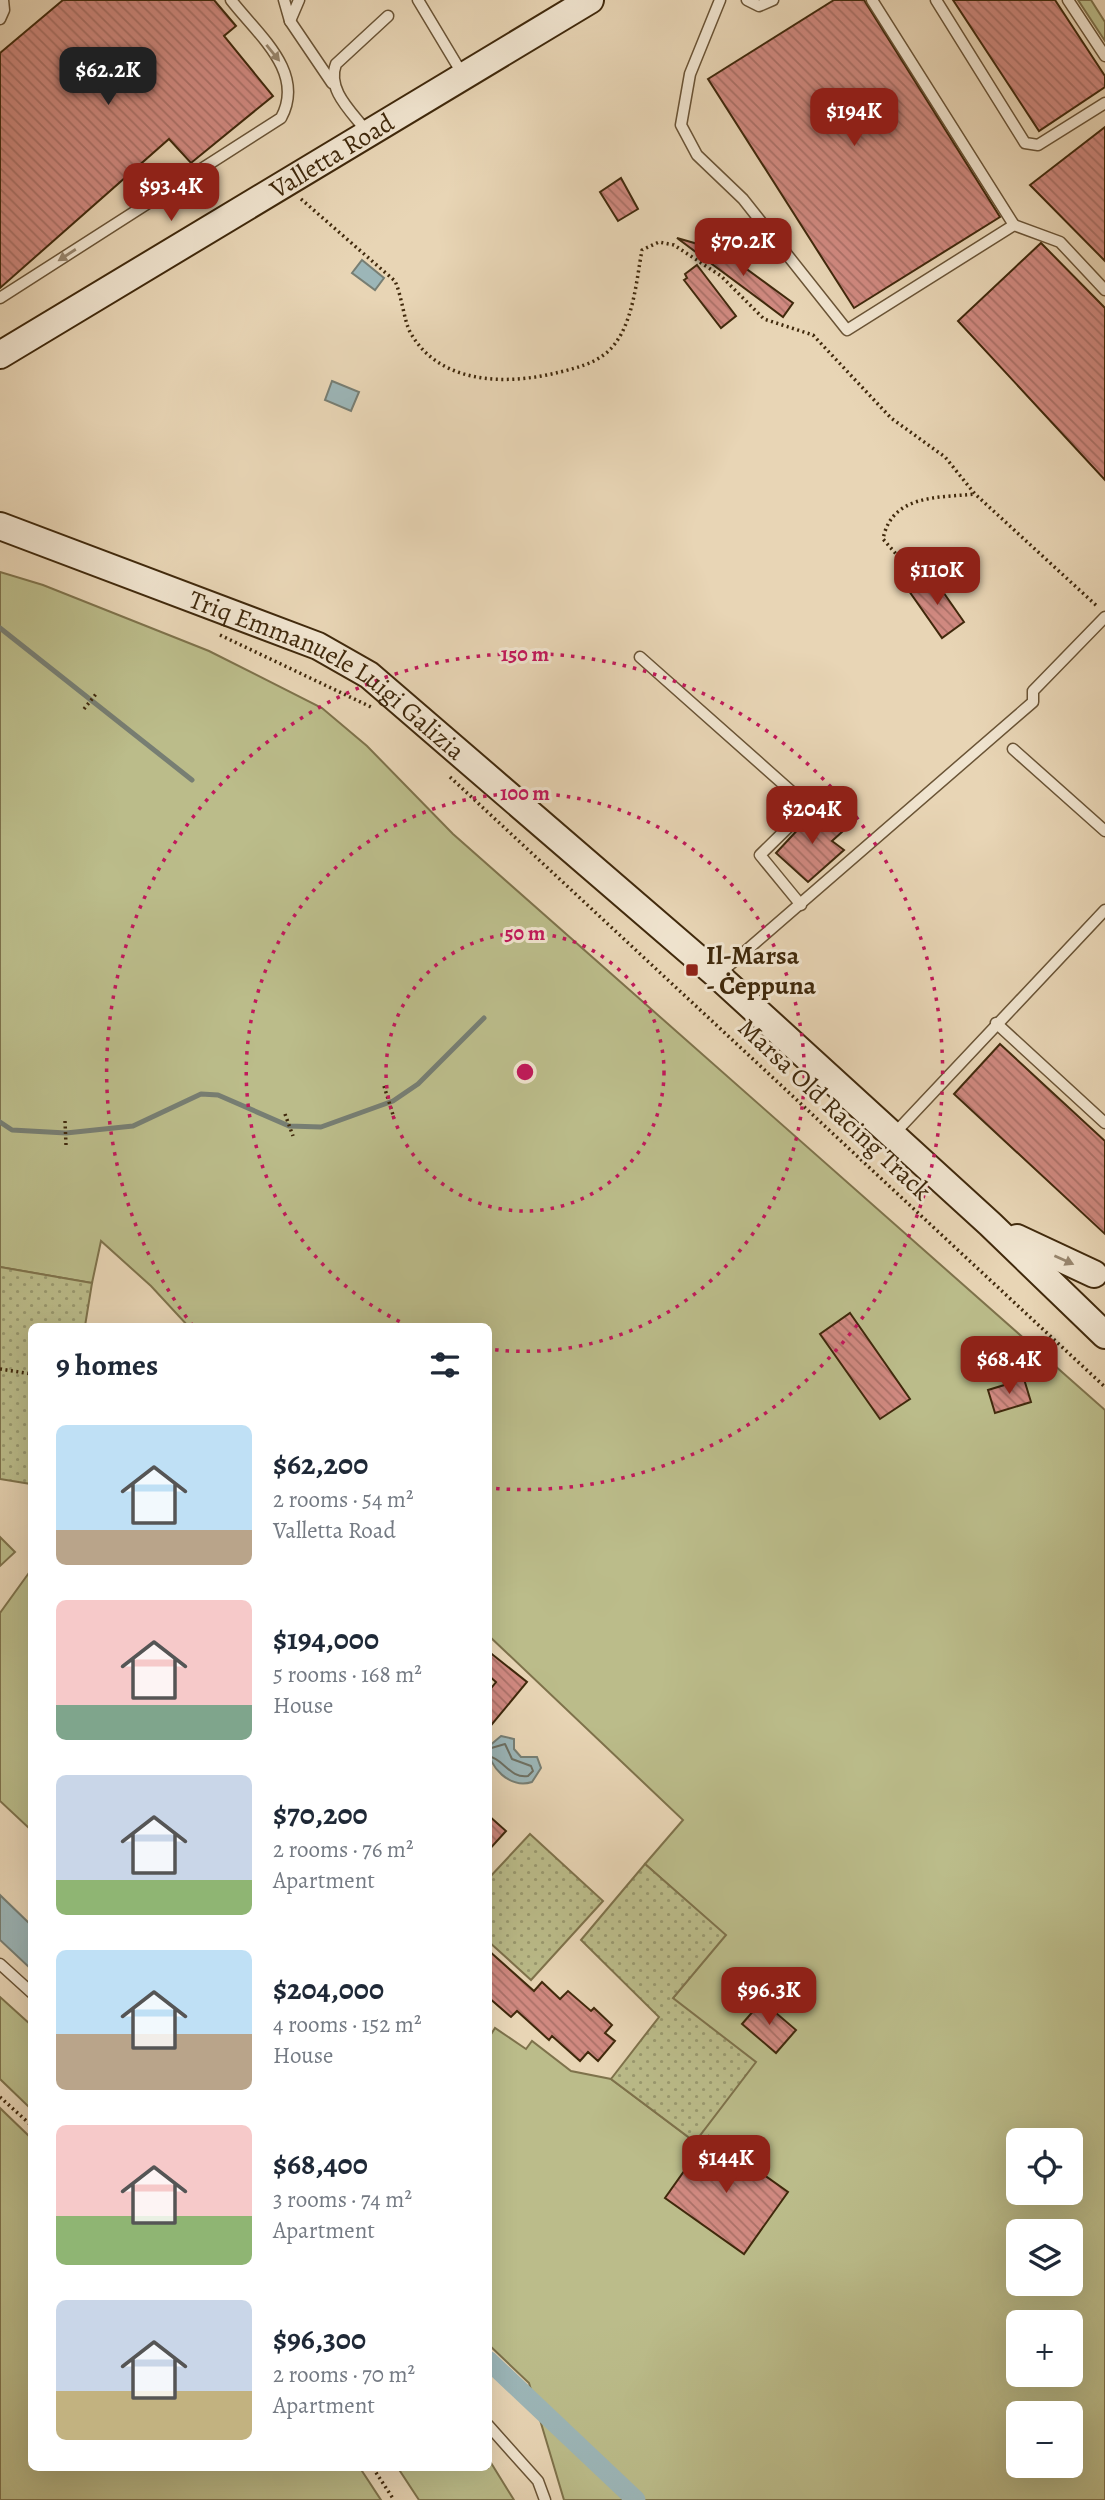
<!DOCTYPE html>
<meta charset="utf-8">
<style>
:root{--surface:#fff;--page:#f2f2f3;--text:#1f2937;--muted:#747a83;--accent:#8f2418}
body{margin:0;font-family:Alegreya,serif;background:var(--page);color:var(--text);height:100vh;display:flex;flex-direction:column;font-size:26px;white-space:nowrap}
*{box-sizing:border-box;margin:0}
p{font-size:23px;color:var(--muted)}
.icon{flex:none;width:38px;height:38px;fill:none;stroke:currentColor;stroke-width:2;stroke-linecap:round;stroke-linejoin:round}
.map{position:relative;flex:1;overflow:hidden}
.sheet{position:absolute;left:28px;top:1323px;width:464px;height:1148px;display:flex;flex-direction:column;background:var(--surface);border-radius:10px;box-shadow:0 7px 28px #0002}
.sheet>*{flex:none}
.buttons{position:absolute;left:1006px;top:2128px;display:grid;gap:14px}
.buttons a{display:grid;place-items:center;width:77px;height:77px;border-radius:10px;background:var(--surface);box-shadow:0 7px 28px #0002;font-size:35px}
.price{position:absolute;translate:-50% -60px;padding:0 16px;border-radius:14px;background:var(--accent);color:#fff;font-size:23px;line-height:46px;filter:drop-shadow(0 2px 4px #0008)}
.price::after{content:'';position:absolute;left:50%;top:42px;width:21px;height:16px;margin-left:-10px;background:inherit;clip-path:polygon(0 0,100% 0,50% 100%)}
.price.current{background:#222;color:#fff}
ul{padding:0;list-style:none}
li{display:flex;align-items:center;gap:21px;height:175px;padding:0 28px}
li span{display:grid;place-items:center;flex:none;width:196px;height:140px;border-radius:10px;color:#555}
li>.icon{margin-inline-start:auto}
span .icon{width:84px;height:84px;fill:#fffc;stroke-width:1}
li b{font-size:30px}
h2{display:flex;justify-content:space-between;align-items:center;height:84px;padding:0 28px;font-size:30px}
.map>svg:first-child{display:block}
.green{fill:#bbbc8a;stroke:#7e724b;stroke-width:2;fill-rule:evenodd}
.park{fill:url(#park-dots);stroke:#7e724b;stroke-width:2}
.water{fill:#9cb6b8;stroke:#777e73;stroke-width:2}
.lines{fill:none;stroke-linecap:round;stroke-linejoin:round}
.shore{stroke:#6e7062;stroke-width:2}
.stream{stroke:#777e73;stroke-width:5}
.canal{stroke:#9cb6b8;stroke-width:19}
.building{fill:url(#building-back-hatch);stroke:#40290c;stroke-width:2}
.lane-casing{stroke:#6a5436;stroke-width:13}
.secondary-casing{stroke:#40290c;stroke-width:30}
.path{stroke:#40290c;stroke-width:3.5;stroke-dasharray:2 3.5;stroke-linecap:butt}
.lane{stroke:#f0e4cf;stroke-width:10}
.secondary{stroke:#f0e4cf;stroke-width:26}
.oneway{fill:#98866e}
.ring{fill:none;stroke:#c2185b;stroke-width:3.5;stroke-dasharray:3.5 7}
.poi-dot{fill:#8f2418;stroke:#f0e4cf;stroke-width:2.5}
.labels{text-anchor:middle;stroke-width:6;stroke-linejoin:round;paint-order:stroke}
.street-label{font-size:26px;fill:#40290c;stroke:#f0e4cf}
.poi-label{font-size:26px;font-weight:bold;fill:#40290c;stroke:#f0e4cf;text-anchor:start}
.centre{fill:#c2185b;stroke:#f0e4cf;stroke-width:3.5}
.ring-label{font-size:21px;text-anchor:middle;font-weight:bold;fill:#c2185b;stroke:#f0e4cf;stroke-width:6;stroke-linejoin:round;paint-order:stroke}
</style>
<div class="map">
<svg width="1105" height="2500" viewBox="0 0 1105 2500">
<defs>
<pattern id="park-dots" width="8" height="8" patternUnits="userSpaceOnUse" patternTransform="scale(1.75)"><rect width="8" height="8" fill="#bbbc8a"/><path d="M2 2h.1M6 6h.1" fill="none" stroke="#99996f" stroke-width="1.8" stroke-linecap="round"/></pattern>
<pattern id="building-back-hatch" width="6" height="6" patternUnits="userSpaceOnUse" patternTransform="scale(1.75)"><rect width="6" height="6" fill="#d08980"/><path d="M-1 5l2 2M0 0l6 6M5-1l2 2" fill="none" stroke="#aa7067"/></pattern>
</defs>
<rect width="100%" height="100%" fill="#e8d5b5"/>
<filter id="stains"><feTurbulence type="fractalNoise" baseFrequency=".00286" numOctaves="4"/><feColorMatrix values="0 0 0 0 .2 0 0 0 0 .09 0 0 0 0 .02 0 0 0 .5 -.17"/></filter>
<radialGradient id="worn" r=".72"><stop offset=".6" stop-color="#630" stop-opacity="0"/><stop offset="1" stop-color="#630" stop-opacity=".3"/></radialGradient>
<g class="green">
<polygon points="1078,0 1091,0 1105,22 1105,41"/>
<path d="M0,572L43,585L209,651L322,708L367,746L453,834L1105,1410V2500H564L529,2383L488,2344V2039L495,2028L526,2049L532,2041L571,2071L611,2079L695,2142L673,1998L725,1935L645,1864L683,1820L488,1635V1326H188L151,1286L101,1241L92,1283L0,1267ZM1018,2140H1071V2193H1018ZM1018,2231H1071V2284H1018ZM1018,2322H1071V2375H1018ZM1018,2413H1071V2466H1018Z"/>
<polygon points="0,1537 15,1552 0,1566"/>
<polygon points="31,1570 31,1830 0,1801 0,1613"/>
<polygon points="0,1997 31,2025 31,2109 0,2079"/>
<polygon points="0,2108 31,2138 32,2468 360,2468 381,2500 0,2500"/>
<polygon points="488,2458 514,2500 419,2500 398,2468 488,2468"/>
</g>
<g class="park">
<polygon points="0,1267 92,1283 85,1326 32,1326 31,1484 0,1479"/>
<polygon points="530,1834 603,1901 531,1980 488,1941 488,1879"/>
<polygon points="645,1864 726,1935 673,1998 756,2062 695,2142 611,2079 659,2017 581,1940"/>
</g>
<g class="water">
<polygon points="362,260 384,278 375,290 352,273"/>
<polygon points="332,381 359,392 351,411 325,400"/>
<path d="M501,1736L514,1739V1749L521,1757H537L541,1768L532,1782C510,1789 488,1767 488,1747Z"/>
<polygon points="0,1895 31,1925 31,1969 0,1940"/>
</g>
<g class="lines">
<path class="shore" d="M488,1749L505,1744L512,1759L531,1766L533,1771L528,1776C510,1779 503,1758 488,1756"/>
<g class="stream">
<polyline points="0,628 192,780"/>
<polyline points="0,1122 12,1130 66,1133 133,1126 201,1094 218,1095 289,1126 321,1127 393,1101 418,1084 484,1018"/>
</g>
<polyline class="canal" points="488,2360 636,2500"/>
</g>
<g class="building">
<polygon points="63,0 214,0 236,26 224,36 273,96 191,163 169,139 0,288 0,53"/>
<polygon points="834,0 864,0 1000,217 854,308 708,79"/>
<polygon points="953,0 1055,0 1105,76 1105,87 1039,131"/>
<polygon points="1105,127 1105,261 1030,185"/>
<polygon points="621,178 638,209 618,221 600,192"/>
<polygon points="677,238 722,251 793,303 783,317"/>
<polygon points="1041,243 1105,308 1105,480 958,321"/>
<polygon points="697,265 736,316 721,328 684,280 687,278 685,274"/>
<polygon points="932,576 964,622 942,638 909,591"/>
<polygon points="817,809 842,832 832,841 844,850 808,882 776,853"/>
<polygon points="1000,1044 1105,1141 1105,1234 954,1094"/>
<polygon points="850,1313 910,1399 880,1419 820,1334"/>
<polygon points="1024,1379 1031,1402 995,1413 988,1390"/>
<polygon points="488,1651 527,1682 488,1729 488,1692 496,1682 488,1675"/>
<polygon points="488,1815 506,1831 488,1851"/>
<polygon points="488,1950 534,1991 542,1982 560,1999 568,1991 591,2011 594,2008 612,2025 605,2033 615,2041 598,2061 588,2052 580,2061 552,2036 549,2040 517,2011 511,2017 488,1997"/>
<polygon points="762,2001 796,2030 776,2053 742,2024"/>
<polygon points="709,2136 788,2192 744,2254 665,2198"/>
</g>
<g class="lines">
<g class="lane-casing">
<g id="lane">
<polyline points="284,0 290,21 332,83"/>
<polyline points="418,0 463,75"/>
<polyline points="720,0 690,74 681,125 697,155 743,199 847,330 1014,225 1060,242 1105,290"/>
<polyline points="747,0 759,6 773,0"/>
<polyline points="872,0 1014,225"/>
<polyline points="936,0 1025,143 1038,145 1105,103"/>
<polyline points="1068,0 1105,56"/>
<polyline points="0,19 4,10 3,0"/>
<polyline points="290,21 299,0"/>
<path d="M367,132C352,112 326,90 336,64L388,16"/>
<path d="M0,298L281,118C306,72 258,35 231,0"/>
<polyline points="640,657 809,807 760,855 801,905"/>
<polyline points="1013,749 1105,831"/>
<polyline points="718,975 1033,702 1033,691 1105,617"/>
<polyline points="996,1023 1105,1123"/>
<polyline points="893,1135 1105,910"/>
<polyline points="0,1964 32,1993"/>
<polyline points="488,2425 538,2481 545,2500"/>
</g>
</g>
<g class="secondary-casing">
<g id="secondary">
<path id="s1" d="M0,355L590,0"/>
<path id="s2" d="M0,526L318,646L369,675L717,975L990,1224L1105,1335"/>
<polyline points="1017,1238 1094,1274"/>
</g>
</g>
<g class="path">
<path d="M301,199L395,281C402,297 404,320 410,332C440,386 509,385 560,372C576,368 592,364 605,354C633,332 636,282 642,250L659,242L674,245L721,276L764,319L813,335L891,418L945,457L975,494L1098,607"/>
<path d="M936,561L910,570L883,539C892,494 938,498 975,494"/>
<polyline points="220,635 371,707"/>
<polyline points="84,709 96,694"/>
<polyline points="450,777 1105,1387"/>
<polyline points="384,1086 394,1118"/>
<polyline points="285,1114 293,1136"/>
<polyline points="65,1121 66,1145"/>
<polyline points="0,1369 32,1374"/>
<polyline points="0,2097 32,2126"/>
<polyline points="373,2468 394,2500"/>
</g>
<use href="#lane" class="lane"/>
<use href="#secondary" class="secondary"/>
</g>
<defs><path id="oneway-solid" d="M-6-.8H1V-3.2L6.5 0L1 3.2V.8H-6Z" transform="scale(1.75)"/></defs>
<g class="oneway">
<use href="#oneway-solid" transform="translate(273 53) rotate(51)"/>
<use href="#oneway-solid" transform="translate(67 255) rotate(147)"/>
<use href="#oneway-solid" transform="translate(1064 1260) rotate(24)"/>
</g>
<g class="ring">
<circle cx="525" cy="1072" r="139"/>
<path d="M409 1326A279 279 0 1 1 489 1349"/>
<path d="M193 1326A418 418 0 1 1 489 1488"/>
</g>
<rect class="poi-dot" x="685" y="963" width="14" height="14" rx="3.5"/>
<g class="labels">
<g class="street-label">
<text dy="9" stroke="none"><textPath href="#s1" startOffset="387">Valletta Road</textPath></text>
<text dy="9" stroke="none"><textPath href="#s2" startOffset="362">Triq Emmanuele Luigi Galizia</textPath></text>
<text transform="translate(835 1109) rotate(43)" y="9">Marsa Old Racing Track</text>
</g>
<g class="poi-label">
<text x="706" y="964">Il-Marsa<tspan x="706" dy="30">- Ċeppuna</tspan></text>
</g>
</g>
<circle cx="525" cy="1072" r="10" class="centre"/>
<g class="ring-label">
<text x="525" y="661">150 m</text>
<text x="525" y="800">100 m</text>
<text x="525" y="940">50 m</text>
</g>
<rect width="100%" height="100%" filter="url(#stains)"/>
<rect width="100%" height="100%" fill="url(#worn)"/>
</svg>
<div class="buttons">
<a><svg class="icon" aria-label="locate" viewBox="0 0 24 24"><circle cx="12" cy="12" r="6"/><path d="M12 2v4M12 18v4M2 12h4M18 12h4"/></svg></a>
<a><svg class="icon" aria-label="layers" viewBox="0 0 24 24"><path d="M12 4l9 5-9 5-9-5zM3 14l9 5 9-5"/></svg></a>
<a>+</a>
<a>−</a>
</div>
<b class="price current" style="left:108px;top:107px">$62.2K</b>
<b class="price" style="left:854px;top:148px">$194K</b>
<b class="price" style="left:171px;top:223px">$93.4K</b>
<b class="price" style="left:743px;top:278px">$70.2K</b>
<b class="price" style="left:937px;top:607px">$110K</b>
<b class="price" style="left:812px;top:846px">$204K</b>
<b class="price" style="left:1009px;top:1396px">$68.4K</b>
<b class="price" style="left:769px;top:2027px">$96.3K</b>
<b class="price" style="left:726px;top:2195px">$144K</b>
<section class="sheet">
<h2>9 homes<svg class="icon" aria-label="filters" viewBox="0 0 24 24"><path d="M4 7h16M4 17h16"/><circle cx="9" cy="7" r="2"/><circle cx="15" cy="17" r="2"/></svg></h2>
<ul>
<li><span style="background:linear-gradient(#bfe0f5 75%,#b9a48a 0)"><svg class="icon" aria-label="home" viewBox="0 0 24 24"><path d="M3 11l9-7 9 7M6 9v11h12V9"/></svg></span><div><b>$62,200</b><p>2 rooms · 54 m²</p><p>Valletta Road</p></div></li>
<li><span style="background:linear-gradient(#f6c9c9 75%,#7fa58c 0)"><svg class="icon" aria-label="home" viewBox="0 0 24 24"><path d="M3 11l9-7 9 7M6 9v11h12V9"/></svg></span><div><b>$194,000</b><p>5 rooms · 168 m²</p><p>House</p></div></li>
<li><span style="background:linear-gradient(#c9d6e8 75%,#8fb573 0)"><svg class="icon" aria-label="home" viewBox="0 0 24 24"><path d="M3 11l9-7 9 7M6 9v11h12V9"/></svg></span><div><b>$70,200</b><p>2 rooms · 76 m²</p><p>Apartment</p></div></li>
<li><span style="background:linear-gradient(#bfe0f5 60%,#b9a48a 0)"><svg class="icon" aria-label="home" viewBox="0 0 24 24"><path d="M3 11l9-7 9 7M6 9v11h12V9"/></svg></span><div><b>$204,000</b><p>4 rooms · 152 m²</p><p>House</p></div></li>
<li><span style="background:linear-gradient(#f6c9c9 65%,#8fb573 0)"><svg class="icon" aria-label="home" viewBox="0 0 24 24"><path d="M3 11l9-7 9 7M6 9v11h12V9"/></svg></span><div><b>$68,400</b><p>3 rooms · 74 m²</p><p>Apartment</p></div></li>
<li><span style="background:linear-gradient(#c9d6e8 65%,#c2b280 0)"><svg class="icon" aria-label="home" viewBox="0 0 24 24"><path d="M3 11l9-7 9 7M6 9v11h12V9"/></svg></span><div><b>$96,300</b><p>2 rooms · 70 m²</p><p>Apartment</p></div></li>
</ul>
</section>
</div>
